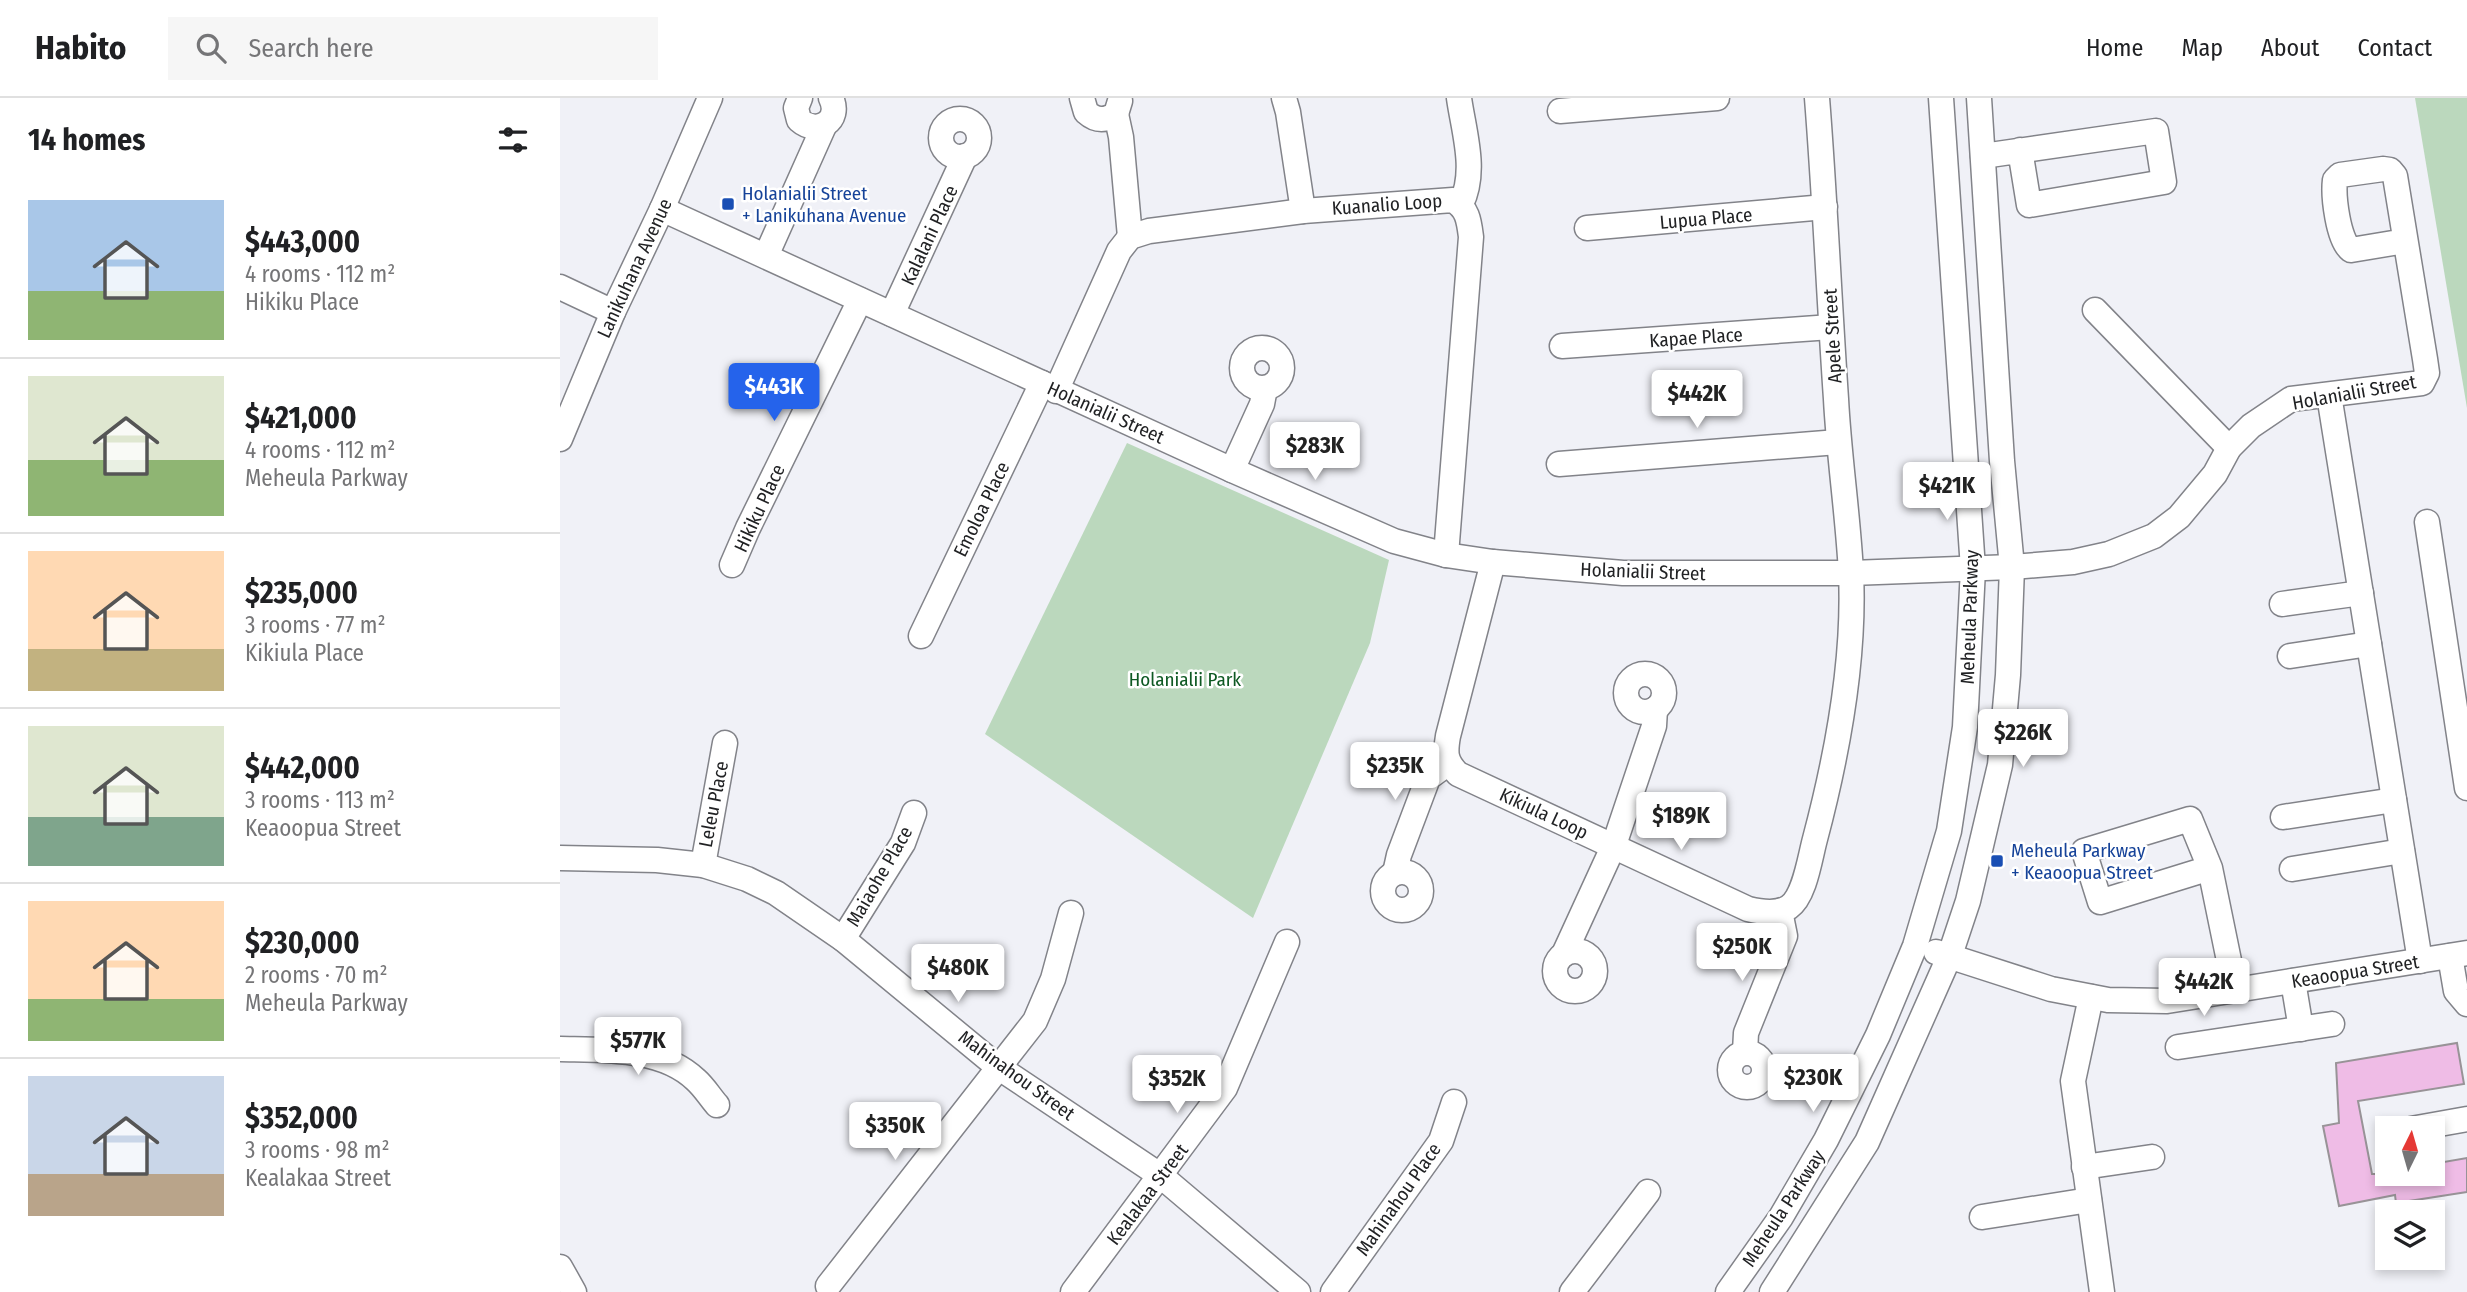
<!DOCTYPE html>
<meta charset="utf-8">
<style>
:root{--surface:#fff;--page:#f6f6f6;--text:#202124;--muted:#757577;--line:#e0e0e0;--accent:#2563eb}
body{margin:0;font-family:"Fira Sans Condensed",sans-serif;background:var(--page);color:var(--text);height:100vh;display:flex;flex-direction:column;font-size:26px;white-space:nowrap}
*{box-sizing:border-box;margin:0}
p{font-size:23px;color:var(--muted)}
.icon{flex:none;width:38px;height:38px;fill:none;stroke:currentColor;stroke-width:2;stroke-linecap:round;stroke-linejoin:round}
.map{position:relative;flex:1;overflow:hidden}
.side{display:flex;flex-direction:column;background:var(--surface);width:560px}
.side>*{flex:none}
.needle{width:46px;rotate:5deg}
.fabs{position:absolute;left:1815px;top:1018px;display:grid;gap:14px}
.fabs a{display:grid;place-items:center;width:70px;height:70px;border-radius:0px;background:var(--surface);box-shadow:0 4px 10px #0003;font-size:35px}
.price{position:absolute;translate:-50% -60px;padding:0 16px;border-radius:7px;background:#fff;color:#222;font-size:23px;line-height:46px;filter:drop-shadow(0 2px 4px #0008)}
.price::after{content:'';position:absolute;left:50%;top:42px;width:21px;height:16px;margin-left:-10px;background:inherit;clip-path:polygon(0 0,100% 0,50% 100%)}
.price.active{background:var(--accent);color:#fff}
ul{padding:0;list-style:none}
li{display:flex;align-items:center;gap:21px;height:175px;padding:0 28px}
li+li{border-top:2px solid var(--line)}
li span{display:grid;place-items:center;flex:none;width:196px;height:140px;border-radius:0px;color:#555}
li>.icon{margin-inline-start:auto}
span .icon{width:84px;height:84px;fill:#fffc;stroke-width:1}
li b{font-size:30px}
h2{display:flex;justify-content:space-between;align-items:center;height:84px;padding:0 28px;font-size:30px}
header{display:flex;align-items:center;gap:42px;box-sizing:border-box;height:98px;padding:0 35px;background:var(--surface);border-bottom:2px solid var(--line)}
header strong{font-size:33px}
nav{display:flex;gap:38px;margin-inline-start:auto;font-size:24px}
.search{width:490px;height:63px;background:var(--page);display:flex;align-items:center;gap:18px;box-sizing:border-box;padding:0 24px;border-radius:0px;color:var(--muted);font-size:26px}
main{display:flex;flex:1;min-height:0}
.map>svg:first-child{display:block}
.green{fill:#bbd8bd}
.building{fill:#efbce6;stroke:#989397;stroke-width:2}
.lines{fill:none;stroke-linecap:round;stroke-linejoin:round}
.minor-casing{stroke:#828389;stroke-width:27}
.minor{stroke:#fff;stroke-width:24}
.transit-dot{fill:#1a4fb4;stroke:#fff;stroke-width:2.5}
.labels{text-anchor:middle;stroke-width:5;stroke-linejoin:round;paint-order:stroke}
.transit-label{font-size:19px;fill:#164399;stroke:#fff;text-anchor:start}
.street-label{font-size:19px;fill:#212224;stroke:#fff}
.park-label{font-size:19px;fill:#0e5923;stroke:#fff}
</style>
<header>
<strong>Habito</strong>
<div class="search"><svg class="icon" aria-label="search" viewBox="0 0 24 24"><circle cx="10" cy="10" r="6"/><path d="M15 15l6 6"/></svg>Search here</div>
<nav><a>Home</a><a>Map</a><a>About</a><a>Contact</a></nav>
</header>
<main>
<section class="side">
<h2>14 homes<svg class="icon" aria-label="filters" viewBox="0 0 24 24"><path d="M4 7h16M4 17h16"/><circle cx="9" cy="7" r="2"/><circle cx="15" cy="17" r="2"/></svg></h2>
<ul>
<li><span style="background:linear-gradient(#a9c7e8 65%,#8fb573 0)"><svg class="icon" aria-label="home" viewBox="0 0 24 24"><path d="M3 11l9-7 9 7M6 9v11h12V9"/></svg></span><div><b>$443,000</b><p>4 rooms · 112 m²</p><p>Hikiku Place</p></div></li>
<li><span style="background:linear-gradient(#dfe7d0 60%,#8fb573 0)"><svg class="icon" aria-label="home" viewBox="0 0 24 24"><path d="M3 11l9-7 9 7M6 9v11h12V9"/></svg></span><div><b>$421,000</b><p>4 rooms · 112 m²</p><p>Meheula Parkway</p></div></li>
<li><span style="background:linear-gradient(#ffd9b3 70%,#c2b280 0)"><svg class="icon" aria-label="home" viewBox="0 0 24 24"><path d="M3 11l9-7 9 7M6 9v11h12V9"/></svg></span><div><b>$235,000</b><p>3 rooms · 77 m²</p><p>Kikiula Place</p></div></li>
<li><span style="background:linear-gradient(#dfe7d0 65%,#7fa58c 0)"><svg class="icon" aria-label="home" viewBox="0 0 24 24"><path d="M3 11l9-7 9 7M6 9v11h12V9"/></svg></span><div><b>$442,000</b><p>3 rooms · 113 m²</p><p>Keaoopua Street</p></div></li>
<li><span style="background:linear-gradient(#ffd9b3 70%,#8fb573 0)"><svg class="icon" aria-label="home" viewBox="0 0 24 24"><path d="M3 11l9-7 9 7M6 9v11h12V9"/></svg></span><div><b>$230,000</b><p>2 rooms · 70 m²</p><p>Meheula Parkway</p></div></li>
<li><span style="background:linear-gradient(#c9d6e8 70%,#b9a48a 0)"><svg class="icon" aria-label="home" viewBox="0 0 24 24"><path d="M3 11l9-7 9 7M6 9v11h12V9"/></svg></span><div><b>$352,000</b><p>3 rooms · 98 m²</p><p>Kealakaa Street</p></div></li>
</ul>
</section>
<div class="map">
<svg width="1907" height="1194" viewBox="0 0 1907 1194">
<rect width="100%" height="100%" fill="#f0f1f7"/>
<g class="green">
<polygon points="1855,0 1907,0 1907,310"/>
<polygon points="567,345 829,462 810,545 693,820 425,636"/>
</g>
<polygon class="building" points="1897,945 1904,986 1798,1003 1812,1076 1872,1076 1872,1066 1907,1060 1907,1094 1836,1105 1835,1097 1779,1108 1763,1028 1779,1025 1776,965"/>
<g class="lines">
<g class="minor-casing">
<g id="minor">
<path d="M240,0L236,10L239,22C257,38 282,23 271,0"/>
<path d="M522,0L526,14C536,23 545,23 556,16L560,3"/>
<polyline points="724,0 728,14 743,113"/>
<path d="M899,0C904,35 917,73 901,106"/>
<polyline points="1000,13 1157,0"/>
<polyline points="556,16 561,39 570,139"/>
<circle cx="400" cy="40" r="19"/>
<polyline points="1423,58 1596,33 1604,84 1469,107 1460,52"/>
<path d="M102,111L672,372L834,443L886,457L933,464L1063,475H1291L1452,469L1513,464L1549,456L1594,438L1619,419L1655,376L1669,350L1691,328L1731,301L1862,285L1867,275L1865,261L1835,78L1830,72L1823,71L1780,77L1775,82C1773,98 1778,142 1791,152L1845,143"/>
<polyline points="1027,130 1265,109"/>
<polyline points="206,158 264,28"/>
<polyline points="0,189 53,214"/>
<polyline points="1535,212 1669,350"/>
<polyline points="332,216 405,58"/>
<polyline points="1002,248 1271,229"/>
<circle cx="702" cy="270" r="20"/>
<path d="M496,293L559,153L570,139L589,133L743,113L893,102C908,111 909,123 911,139L886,457"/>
<polyline points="1769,297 1860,863"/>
<polyline points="0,341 53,214 102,111 150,0"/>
<polyline points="999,366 1278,344"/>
<polyline points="672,372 702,306 705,290"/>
<polyline points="1867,424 1907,690"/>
<path d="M933,464L888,638C885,655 885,663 898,676L1188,811C1201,814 1217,817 1229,809C1245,798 1250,759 1255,741C1277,658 1295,560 1291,475C1288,417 1279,359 1276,301C1269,200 1265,100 1257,0"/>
<polyline points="172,467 188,430 300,202"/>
<polyline points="1722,506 1801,495"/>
<polyline points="361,538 482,285"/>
<polyline points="1730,558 1809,546"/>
<circle cx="1085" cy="595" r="19"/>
<polyline points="1723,719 1834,702"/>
<polyline points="0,760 97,762 143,767 187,781 216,795 283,841 438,969 601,1078 738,1194"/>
<polyline points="143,767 165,645"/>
<polyline points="1650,770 1540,804 1524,753 1630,721 1650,770 1675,892"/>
<polyline points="1732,771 1842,753"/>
<circle cx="842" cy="793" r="19"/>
<polyline points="835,775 839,757 868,680 887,666"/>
<polyline points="283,841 343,745 354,715"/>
<circle cx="1015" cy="873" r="20"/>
<polyline points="1376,854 1491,891 1548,902 1607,903 1907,855"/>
<polyline points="1004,856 1054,747 1094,628 1095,611"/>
<polyline points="1890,858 1896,893 1907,906"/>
<polyline points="1733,883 1741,931"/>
<polyline points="1531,899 1513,983 1542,1194"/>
<polyline points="1618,949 1772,926"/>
<path d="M0,951C45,952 102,949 136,982C144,989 150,999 157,1007"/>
<polyline points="1185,954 1186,935 1225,838 1220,813"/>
<circle cx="1187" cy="972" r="17"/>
<polyline points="1851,1031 1907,1021"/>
<polyline points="1524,1069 1592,1059"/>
<polyline points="1422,1119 1529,1102"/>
<polyline points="0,1169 14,1194"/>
<polyline points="268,1188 475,923 493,881 511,815"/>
<polyline points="513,1194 665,990 727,844"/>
<polyline points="773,1194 881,1043 894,1004"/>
<polyline points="1012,1194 1088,1094"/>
<polyline points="1168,1194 1221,1119 1266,1042 1318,937 1355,848 1389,733 1405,629 1413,471 1381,0"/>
<polyline points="1212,1194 1307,1044 1390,857 1408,803 1440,667 1448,577 1452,469 1442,363 1419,0"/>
</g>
</g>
<use href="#minor" class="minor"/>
</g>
<g class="transit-dot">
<rect x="161" y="99" width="14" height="14" rx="3.5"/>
<rect x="1430" y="756" width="14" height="14" rx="3.5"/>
</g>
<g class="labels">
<g class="transit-label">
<text x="182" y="102">Holanialii Street<tspan x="182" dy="22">+ Lanikuhana Avenue</tspan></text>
<text x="1451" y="759">Meheula Parkway<tspan x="1451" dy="22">+ Keaoopua Street</tspan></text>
</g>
<g class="street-label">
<text transform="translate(827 106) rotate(-4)" y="7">Kuanalio Loop</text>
<text transform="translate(1146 120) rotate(-5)" y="7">Lupua Place</text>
<text transform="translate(369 137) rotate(-65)" y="7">Kalalani Place</text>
<text transform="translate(74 170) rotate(-65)" y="7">Lanikuhana Avenue</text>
<text transform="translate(1272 238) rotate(-93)" y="7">Apele Street</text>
<text transform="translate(1136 239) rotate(-4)" y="7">Kapae Place</text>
<text transform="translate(1794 294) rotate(-10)" y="7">Holanialii Street</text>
<text transform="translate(546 314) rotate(24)" y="7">Holanialii Street</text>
<text transform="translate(199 410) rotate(-65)" y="7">Hikiku Place</text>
<text transform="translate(421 411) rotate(-64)" y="7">Emoloa Place</text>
<text transform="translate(1083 473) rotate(2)" y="7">Holanialii Street</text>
<text transform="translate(1409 519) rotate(-88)" y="7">Meheula Parkway</text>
<text transform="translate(153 706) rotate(-79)" y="7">Leleu Place</text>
<text transform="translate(984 715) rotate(25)" y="7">Kikiula Loop</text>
<text transform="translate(319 778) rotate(-60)" y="7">Maiaohe Place</text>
<text transform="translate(1795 873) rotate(-9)" y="7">Keaoopua Street</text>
<text transform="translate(457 977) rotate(36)" y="7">Mahinahou Street</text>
<text transform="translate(587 1096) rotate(-53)" y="7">Kealakaa Street</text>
<text transform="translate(838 1101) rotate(-55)" y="7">Mahinahou Place</text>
<text transform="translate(1223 1110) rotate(-57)" y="7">Meheula Parkway</text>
</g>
<g class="park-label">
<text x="625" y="588">Holanialii Park</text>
</g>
</g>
</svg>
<div class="fabs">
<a><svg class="needle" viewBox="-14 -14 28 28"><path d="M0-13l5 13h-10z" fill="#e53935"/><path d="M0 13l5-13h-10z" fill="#757577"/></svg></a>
<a><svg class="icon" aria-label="layers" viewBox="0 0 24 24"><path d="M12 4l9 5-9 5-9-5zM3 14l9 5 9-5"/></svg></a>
</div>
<b class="price active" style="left:214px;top:325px">$443K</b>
<b class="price" style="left:1137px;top:332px">$442K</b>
<b class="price" style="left:755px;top:384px">$283K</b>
<b class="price" style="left:1387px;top:424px">$421K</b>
<b class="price" style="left:1463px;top:671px">$226K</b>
<b class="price" style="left:835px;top:704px">$235K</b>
<b class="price" style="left:1121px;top:754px">$189K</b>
<b class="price" style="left:1182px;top:885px">$250K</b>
<b class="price" style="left:398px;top:906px">$480K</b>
<b class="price" style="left:1644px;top:920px">$442K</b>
<b class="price" style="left:78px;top:979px">$577K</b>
<b class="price" style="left:1253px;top:1016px">$230K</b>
<b class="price" style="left:617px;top:1017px">$352K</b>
<b class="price" style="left:335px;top:1064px">$350K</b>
</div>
</main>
